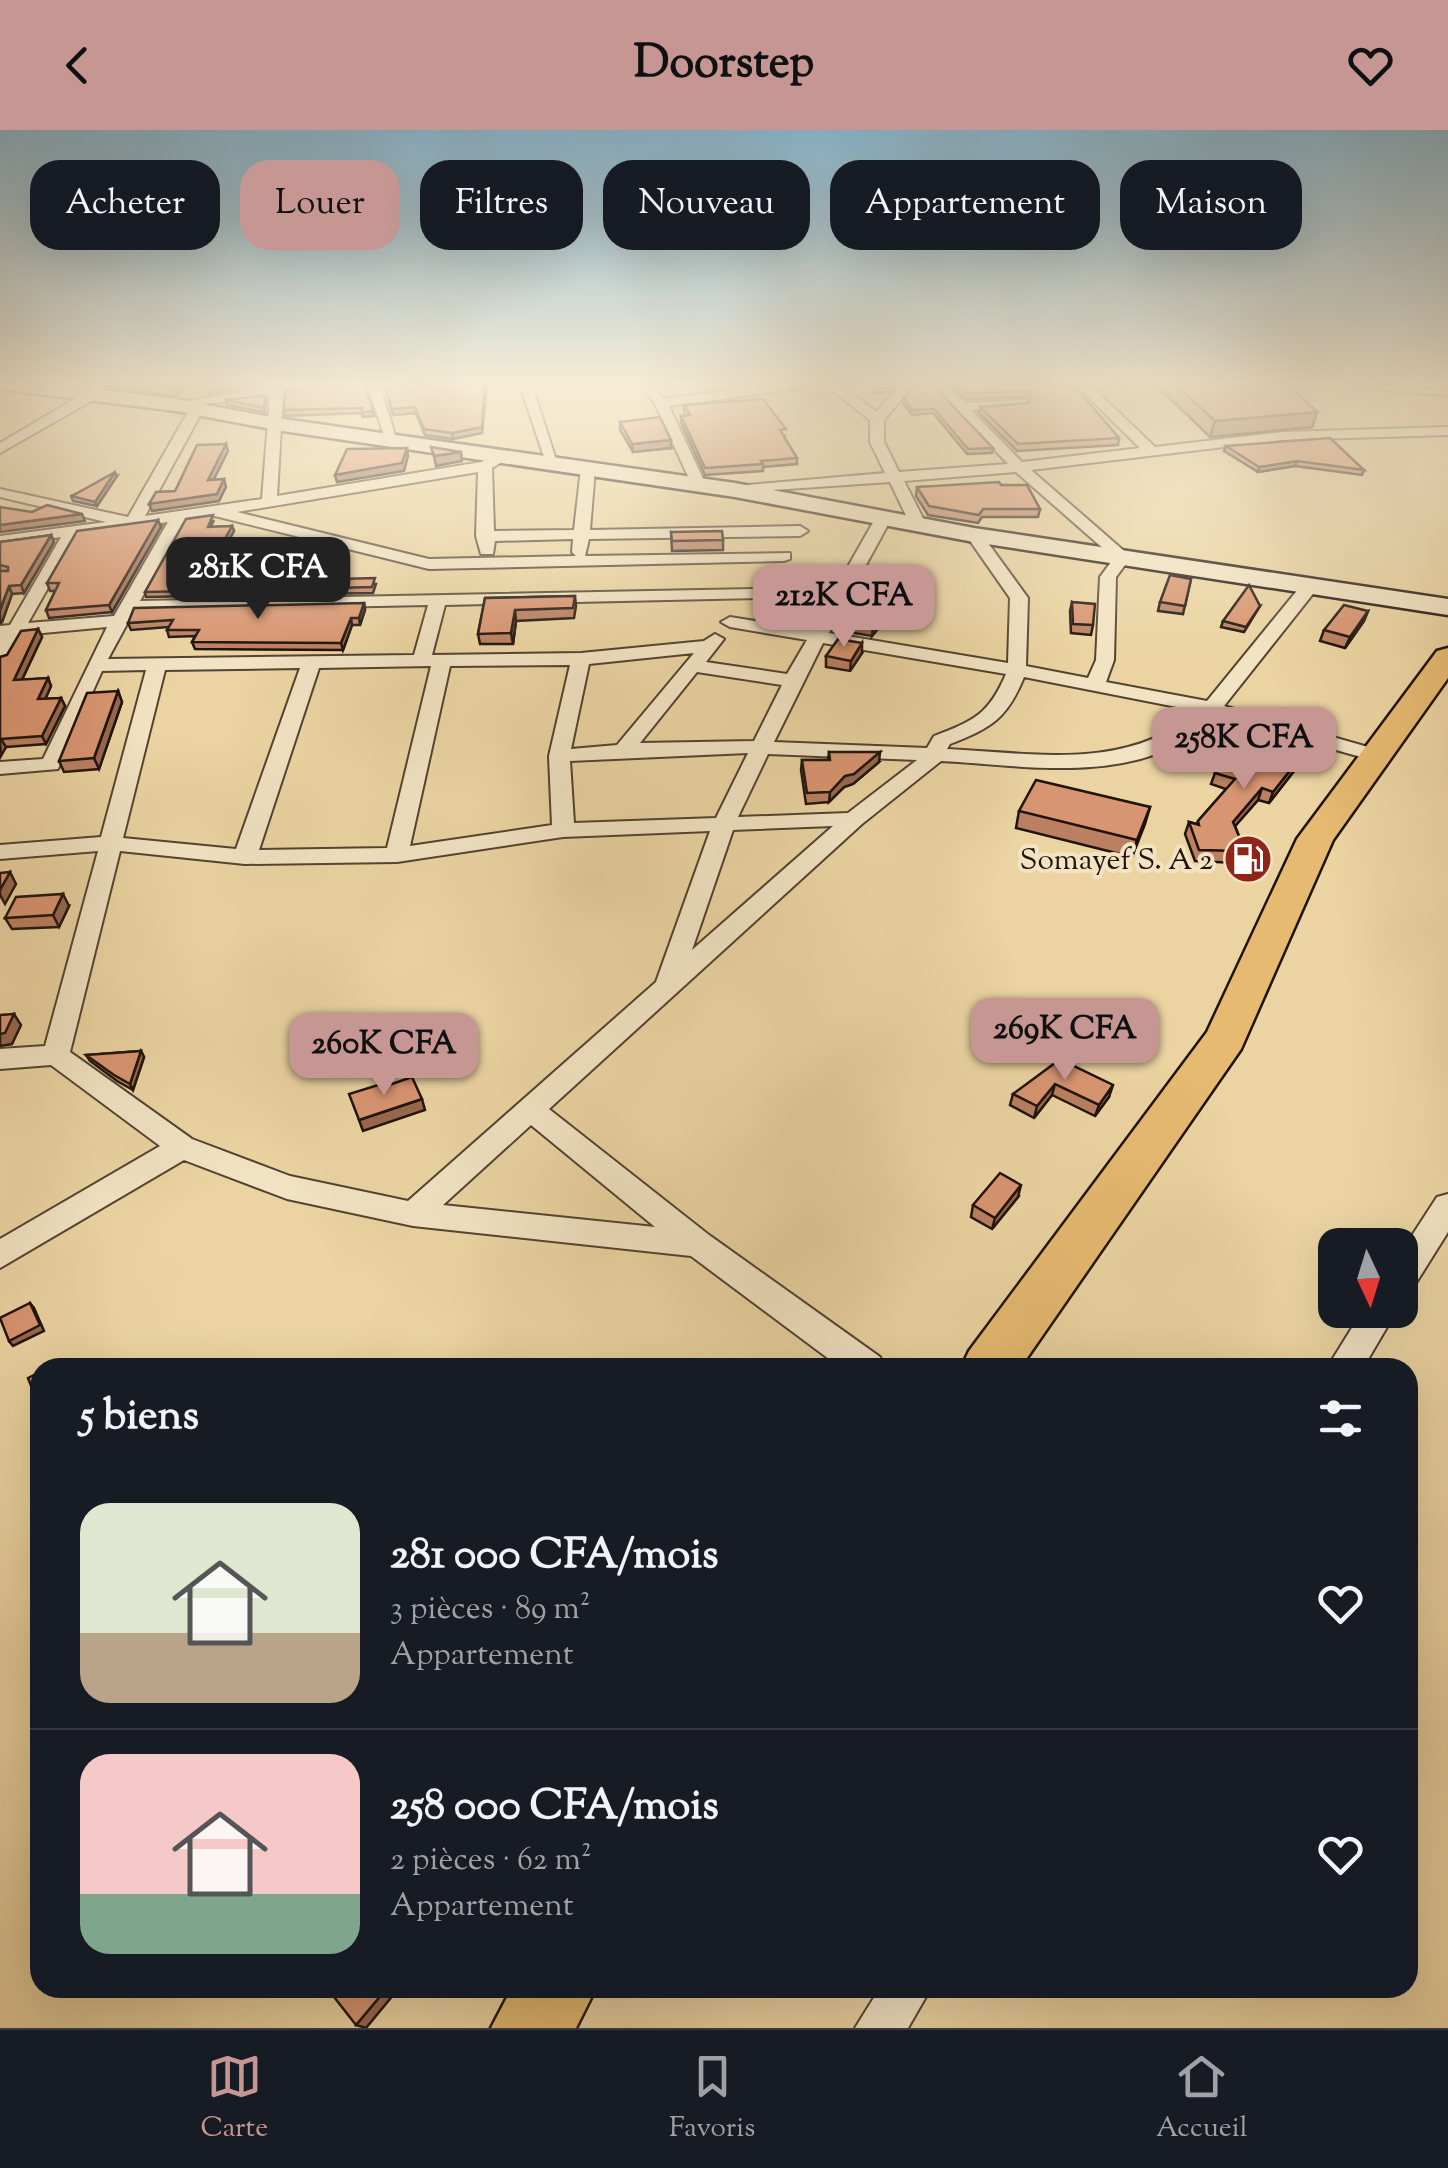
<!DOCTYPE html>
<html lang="fr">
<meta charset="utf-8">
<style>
:root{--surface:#171b24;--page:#20242c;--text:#f1f3f6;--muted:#9ea1a6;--line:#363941;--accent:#c59692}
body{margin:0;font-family:"Sorts Mill Goudy",serif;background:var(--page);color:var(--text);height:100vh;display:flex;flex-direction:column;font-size:38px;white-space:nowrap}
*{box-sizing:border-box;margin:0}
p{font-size:32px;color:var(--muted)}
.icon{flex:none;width:55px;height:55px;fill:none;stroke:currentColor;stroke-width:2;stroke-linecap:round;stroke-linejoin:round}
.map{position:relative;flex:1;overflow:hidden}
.panel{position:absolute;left:30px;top:1228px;width:1388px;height:640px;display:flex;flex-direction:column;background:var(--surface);border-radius:30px;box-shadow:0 10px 40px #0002}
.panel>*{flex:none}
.guide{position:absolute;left:30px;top:30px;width:1390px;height:90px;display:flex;gap:20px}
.needle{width:65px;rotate:176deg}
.buttons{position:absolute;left:1318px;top:1098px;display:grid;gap:20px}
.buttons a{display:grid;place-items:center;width:100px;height:100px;border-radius:20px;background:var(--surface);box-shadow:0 10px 40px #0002;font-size:50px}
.price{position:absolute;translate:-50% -85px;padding:0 22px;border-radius:20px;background:var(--accent);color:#111;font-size:32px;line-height:65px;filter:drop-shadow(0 2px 5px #0008)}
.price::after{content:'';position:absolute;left:50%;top:60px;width:30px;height:22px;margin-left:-15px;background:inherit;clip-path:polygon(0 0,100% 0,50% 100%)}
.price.selected{background:#222;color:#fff}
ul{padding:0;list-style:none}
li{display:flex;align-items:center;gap:30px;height:250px;padding:0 50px}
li+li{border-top:2px solid var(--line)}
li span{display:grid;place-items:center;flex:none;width:280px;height:200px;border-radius:30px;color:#555}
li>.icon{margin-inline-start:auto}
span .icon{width:120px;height:120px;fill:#fffc;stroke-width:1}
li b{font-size:42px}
h2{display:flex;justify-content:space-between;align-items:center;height:120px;padding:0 50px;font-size:42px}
.tag{padding:0 35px;border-radius:30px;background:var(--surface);box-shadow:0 10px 40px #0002;font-size:35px;line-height:90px}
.tag.selected{background:var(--accent);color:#111}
header{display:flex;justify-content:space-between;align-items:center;height:130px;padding:0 50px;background:var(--accent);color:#111;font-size:45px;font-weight:700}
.menu{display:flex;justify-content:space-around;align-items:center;height:140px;border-top:2px solid var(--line);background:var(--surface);font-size:28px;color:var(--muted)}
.menu a{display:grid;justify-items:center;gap:5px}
.menu .selected{color:var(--accent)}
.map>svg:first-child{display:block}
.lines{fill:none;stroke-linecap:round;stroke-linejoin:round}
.lane-casing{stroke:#524332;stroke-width:5}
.street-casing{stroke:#524332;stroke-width:4}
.secondary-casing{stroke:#1f130d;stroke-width:5}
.primary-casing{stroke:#1f130d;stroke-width:5}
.lane{fill:#f2e3c3;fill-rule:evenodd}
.street{fill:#f2e3c3;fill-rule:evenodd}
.secondary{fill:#f2e3c3;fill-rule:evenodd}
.primary{fill:#e6ba71;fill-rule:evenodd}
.wall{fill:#ba8061;stroke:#1f130d;stroke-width:2.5}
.shaded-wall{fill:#97684f;stroke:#1f130d;stroke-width:2.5}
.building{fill:#d89571;stroke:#1f130d;stroke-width:2.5}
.labels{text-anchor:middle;stroke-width:8;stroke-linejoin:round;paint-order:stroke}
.poi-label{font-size:30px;fill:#1f130d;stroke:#f2e3c3;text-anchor:end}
</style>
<header><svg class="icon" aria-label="back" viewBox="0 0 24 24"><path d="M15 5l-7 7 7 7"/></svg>Doorstep<svg class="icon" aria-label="heart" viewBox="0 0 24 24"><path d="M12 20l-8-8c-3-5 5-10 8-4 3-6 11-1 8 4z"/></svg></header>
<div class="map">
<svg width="1448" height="1898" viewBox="0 0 1448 1898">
<rect width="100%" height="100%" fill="#ebd4a2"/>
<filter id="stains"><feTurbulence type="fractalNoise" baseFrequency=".002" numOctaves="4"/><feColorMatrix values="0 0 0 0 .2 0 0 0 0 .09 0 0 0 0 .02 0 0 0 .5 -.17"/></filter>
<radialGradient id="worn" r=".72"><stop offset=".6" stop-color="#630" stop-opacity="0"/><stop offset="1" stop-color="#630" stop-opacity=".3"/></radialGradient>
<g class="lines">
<g class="lane-casing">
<polygon id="lane" points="1292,252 1327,252 1448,261 1448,265"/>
</g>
<g class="street-casing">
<g id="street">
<polygon points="92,252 105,252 93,270 0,323 0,313 83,264"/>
<path d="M301,252H337L283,263L277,366L481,332L505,322L512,326L492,338L494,401L574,400L581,339L588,335L595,339L590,400L800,396L808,401L800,406L589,409L585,426L790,423V429L784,431L429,439L215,386L185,390L140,471L753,459L759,460V468L445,475L432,525L581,523L704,511L715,504L724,509L706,532L787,544L807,510L730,497L721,492L730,487L812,500L875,389L883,384L891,389L829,503L1008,533L1010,468L966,405L974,400L980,402L1028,468L1026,536L1088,548L1096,530L1100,447L1114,428L1016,342L904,351L927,396L919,401L911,396L890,352L730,363L728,360L735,356L885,343L870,312V290L825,255L669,276L706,355L699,359L692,355L655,274L638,252H651L664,269L790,252H838L876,282L903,252H916L884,290V312L899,342L1008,334L930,252H944L964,273L1027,270V276L1022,277L971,280L1022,332L1140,318L1073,252H1087L1155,317L1282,302L1448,297V305L1282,310L1031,340L1131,427L1116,447L1114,530L1106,552L1207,571L1304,452H1316V460L1224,576L1382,621L1385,625L1382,629H1368L1215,586C1146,658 1031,636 941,631L862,694L549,979L709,1105L880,1227L885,1238H841L691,1126L413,1096L287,1069L184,1030L0,1138V1109L160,1016L51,935L0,939V919L45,916L98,721L0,729V715L101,707L146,540L102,541L58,639L0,644V632L43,629L107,497L22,505L7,531L0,533V496L10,495L61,407L0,416V406L106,392L0,367V359L128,387L189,280L196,276L203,280L145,386L262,369L270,265L177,278L170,274ZM478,342L476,406L481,424H493L495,411L573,409L572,422L576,426L429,429L237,382ZM168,392L114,486L28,493L78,405ZM428,475L414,525L108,529L134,481ZM823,513L1006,544C989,584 974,591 934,606L927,618L774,612ZM694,523L617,615L571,619L589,534ZM570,535L549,626L552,695L410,716L450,536ZM431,536L387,718L259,720L319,538ZM300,538L236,719L123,708L165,540ZM697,542L782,555L754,611L640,613ZM1024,547L1197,581C1128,642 1033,623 947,619L950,614C991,598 1007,589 1024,547ZM748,623L716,688L574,693L570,631ZM768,624L917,630L848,683L738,687ZM833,696L692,820L733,700ZM710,701L656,852L408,1071L290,1046L192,1009L70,922L120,721L245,734L397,732L563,707ZM531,995L655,1097L443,1075Z"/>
<polygon points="367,252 379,252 398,315 386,312"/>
<polygon points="519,252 531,252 558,336 546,333"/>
<polygon points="1448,1064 1448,1102 1411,1161 1400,1164 1400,1124 1437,1067"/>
<polygon points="1363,1180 1397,1180 1363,1238 1327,1238"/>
<polygon points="880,1858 931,1858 908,1898 855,1898"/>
</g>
</g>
<g class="secondary-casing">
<polygon id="secondary" points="0,252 40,252 176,269 276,288 735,353 974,398 1448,469 1448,485 974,412 735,367 276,300 176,281 0,259"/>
</g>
<g class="primary-casing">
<g id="primary">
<polygon points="1448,518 1448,548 1333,710 1241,919 1020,1238 961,1238 969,1221 1207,902 1297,709 1437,521"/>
<polygon points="512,1858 596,1858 576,1898 491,1898"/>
</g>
</g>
<use href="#lane" class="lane"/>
<use href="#street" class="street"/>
<use href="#secondary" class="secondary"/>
<use href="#primary" class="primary"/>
</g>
<g class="wall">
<polygon points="105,252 189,252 178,266 106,257"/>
<polygon points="335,252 374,286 363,287 362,283 285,286 284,280"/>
<polygon points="418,252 487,252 482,303 453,309 425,305 416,283 393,285 385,257"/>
<polygon points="874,252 900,252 889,262 873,263"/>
<polygon points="915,252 993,318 992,323 967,324 933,283 912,285 903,273 904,269"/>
<polygon points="949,252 1061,252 1119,308 1118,315 1017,321 979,283 980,277 1029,273 1030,267 966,269"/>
<polygon points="1153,252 1285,252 1317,282 1312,297 1210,307"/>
<polygon points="266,269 265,282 227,275 226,270"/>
<polygon points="684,275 786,306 783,306 797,328 797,334 763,337 763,341 705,345 681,293 681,286 686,286 684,281"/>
<polygon points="620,292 671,318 633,322 620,300"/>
<polygon points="1226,316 1364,340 1362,345 1295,336 1258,342 1224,321"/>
<polygon points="117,346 97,376 73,371 71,366"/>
<polygon points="1001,355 1040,379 1038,387 982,387 978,393 928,385 916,366 917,357"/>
<polygon points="214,390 211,397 232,396 234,401 197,466 146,467 145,462"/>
<polygon points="161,397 112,482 49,488 46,480 55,461 50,461 47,453"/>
<polygon points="671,402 723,410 723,420 672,421"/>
<polygon points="51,405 54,412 24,463 12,464 2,492 0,493 0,412"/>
<polygon points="307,446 305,450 376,454 373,463 253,465 251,460"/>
<polygon points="1191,449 1183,484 1158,481 1160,472"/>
<polygon points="897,452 896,461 884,491 872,506 848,502 848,493"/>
<polygon points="575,466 576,476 574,488 516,491 513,514 480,514 478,504 485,468"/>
<polygon points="1072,472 1093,495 1091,505 1071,503 1070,481"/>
<polygon points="364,473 365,480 360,495 352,495 343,520 195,519 192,512 195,506 169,507 167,500 169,497 131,500 128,493"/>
<polygon points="1260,476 1244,502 1221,497 1223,491"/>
<polygon points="1368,481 1364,491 1345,518 1320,511 1324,500"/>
<polygon points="38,499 42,507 22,550 48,548 51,556 45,569 61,568 65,576 46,614 6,617 0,626 0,527 7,525"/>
<polygon points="862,523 850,541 826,537 826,526"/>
<polygon points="118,561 122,572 99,639 64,642 59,631"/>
<polygon points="829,622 879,632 853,654 844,657 829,672 806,674 801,640 802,630 828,630"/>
<polygon points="1305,627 1269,673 1258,670 1235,696 1241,711 1239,717 1240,721 1236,733 1195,731 1185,704 1189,692 1197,694 1198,691 1226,659 1211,654 1215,643 1254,633"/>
<polygon points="1150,677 1132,727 1016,698 1019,681"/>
<polygon points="69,776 59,797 12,799 5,788"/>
<polygon points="141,921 144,927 133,960 117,951 90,931 86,925"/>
<polygon points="1074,936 1109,967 1095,986 1052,965 1034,988 1010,975 1013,964"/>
<polygon points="1018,1067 992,1099 971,1087 973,1075"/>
</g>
<g class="shaded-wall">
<polygon points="182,252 189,252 178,266 176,259"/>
<polygon points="238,252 276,252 209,264 207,258"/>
<polygon points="485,252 482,303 453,309 452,303"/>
<polygon points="895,252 900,252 889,262 889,257"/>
<polygon points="415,277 416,283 393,285 392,279"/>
<polygon points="373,281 374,286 363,287 362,282"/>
<polygon points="1317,282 1312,297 1210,307 1215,291"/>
<polygon points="671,310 671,318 633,322 632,314"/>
<polygon points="226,314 228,321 210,357 208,350"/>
<polygon points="407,318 408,326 404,341 337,352 335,345"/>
<polygon points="461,322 462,331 436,336 434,326"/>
<polygon points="1297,331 1295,336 1258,342 1259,337"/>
<polygon points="115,342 117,346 97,376 95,372"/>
<polygon points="224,349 226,357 219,371 152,381 149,374"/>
<polygon points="82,384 85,391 0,402 0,395"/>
<polygon points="158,390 161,397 112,482 109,475"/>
<polygon points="232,396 234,401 197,466 196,461"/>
<polygon points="51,405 54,412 24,463 21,455"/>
<polygon points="897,452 896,461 884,491 872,506 873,497"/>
<polygon points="9,456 12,464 2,492 0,493 0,480"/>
<polygon points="364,473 365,480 360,495 359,488"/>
<polygon points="515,480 516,491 513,514 511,503"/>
<polygon points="1368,481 1364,491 1345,518 1350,507"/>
<polygon points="351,488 352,495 343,520 341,513"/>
<polygon points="38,499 42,507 18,558 14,550"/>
<polygon points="862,513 862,523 850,541 851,531"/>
<polygon points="48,548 51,556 42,577 38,569"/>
<polygon points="118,561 122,572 99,639 94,628"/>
<polygon points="61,568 65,576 46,614 42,606"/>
<polygon points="1,609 6,617 1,626 0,611"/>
<polygon points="1309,616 1305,627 1269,673 1273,662"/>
<polygon points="880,622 879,632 853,654 844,657 829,672 830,662 845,646"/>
<polygon points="1262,658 1258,670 1229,703 1233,692"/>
<polygon points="1150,677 1145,694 1132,727 1137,710"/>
<polygon points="10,742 16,754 5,774 0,765 0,760"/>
<polygon points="63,764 69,776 59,797 53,785"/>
<polygon points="14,884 21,895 12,914 0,916 0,904"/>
<polygon points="141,921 144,927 133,960 130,954"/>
<polygon points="1055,954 1052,965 1034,988 1037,976"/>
<polygon points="1113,955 1109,967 1095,986 1099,975"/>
<polygon points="422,969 425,980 363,1001 359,990"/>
<polygon points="1021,1055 1018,1067 992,1099 995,1088"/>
<polygon points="30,1173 34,1178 44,1201 13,1216 9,1211"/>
<polygon points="387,1858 399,1858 366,1898 356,1895"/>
</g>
<g class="building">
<polygon points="120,252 182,252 176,259"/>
<polygon points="206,252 238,252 207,258"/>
<polygon points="335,252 364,252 373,281 362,282 362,278 284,280 285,261"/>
<polygon points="418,252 485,252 482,297 452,303 424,299 415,277 392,279 385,257"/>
<polygon points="874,252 895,252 889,257 874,258"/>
<polygon points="915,252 930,252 993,318 968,319 934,279 912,280 904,269"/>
<polygon points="956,252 1061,252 1078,260 1119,308 1018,314 980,277 1029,273 1031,261 966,263"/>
<polygon points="1172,252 1285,252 1317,282 1215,291"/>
<polygon points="265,265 264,278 226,270"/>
<polygon points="763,269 786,299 780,300 797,328 761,331 763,334 705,338 681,286 690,285 684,275"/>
<polygon points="660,287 671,310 632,314 620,292"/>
<polygon points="1330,308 1364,340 1297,331 1259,337 1226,316"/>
<polygon points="226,314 208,350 224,349 217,364 149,374 156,362 175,361 197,315"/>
<polygon points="431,317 461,322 434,326"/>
<polygon points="407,318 402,333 335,345 347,319"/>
<polygon points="115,342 95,372 71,366 72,366"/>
<polygon points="999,352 1001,355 1027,355 1040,379 983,379 979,385 929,376 917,357"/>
<polygon points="47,375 82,384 0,395 0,377 32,382"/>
<polygon points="213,385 208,397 232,396 196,461 145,462 186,389"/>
<polygon points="158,390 109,475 46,480 59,453 47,453 77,401"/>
<polygon points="722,401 723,410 672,411 671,402"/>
<polygon points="51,405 21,455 9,456 0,480 0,441 8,441 8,437 0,435 0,412"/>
<polygon points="260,441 305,441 301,450 375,448 372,457 251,460"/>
<polygon points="1170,445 1191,449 1185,476 1160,472"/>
<polygon points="877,450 897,452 885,482 873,497 848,493"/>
<polygon points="1249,455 1260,476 1246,497 1223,491"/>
<polygon points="575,466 573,478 515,480 511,503 478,504 485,468"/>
<polygon points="1072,472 1095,474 1093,495 1073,494"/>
<polygon points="364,473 359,488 351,488 341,513 192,512 199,500 167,500 173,490 128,493 134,478"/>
<polygon points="1344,475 1368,481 1350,507 1324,500"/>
<polygon points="38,499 14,550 48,548 38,569 61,568 42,606 1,609 0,611 0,527 7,525 21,501"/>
<polygon points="838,509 862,513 851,531 826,526"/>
<polygon points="118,561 94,628 59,631 87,563"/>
<polygon points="1276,605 1309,616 1273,662 1262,658 1233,692 1241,711 1236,711 1240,721 1199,720 1189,692 1199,695 1198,691 1235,649 1215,643 1229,625 1254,633"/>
<polygon points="829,622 880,622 854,644 845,646 830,662 807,663 802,630 830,630"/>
<polygon points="1036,650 1150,677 1137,710 1019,681"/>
<polygon points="10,742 0,760 0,743"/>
<polygon points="63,764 53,785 5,788 16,767"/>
<polygon points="14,884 5,903 0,904 0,885"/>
<polygon points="1074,919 1079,924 1070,934 1113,955 1099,975 1055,954 1037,976 1013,964"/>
<polygon points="141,921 130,954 114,945 86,925"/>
<polygon points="412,947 422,969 359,990 349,964 391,951 392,954"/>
<polygon points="1000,1043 1021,1055 995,1088 973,1075"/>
<polygon points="30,1173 40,1195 9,1211 0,1188"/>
<polygon points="40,1242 40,1266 36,1268 28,1248"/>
<polygon points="327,1858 387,1858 356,1895"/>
</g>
<linearGradient id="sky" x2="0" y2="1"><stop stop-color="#88b6cf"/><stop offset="0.49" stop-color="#f6ecd5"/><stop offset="1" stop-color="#f6ecd5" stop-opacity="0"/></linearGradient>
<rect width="1448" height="518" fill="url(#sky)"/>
<defs>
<g id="fuel-disc" transform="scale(2.5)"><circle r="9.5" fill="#8f2418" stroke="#f2e3c3"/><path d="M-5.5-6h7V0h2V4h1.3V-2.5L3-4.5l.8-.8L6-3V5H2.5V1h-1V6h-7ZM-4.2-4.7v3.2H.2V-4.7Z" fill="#fff"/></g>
</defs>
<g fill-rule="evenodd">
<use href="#fuel-disc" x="1248" y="729"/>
</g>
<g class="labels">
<g class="poi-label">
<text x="1213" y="739">Somayef S. A 2</text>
</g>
</g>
<rect width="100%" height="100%" filter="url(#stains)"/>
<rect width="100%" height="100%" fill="url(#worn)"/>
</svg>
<div class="buttons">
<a><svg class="needle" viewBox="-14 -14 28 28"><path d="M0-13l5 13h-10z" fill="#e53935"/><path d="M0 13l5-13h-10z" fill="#9ea1a6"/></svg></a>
</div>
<b class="price selected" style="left:258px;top:492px">281K CFA</b>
<b class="price" style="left:844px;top:520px">212K CFA</b>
<b class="price" style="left:1244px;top:662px">258K CFA</b>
<b class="price" style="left:1065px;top:953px">269K CFA</b>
<b class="price" style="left:384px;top:968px">260K CFA</b>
<div class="guide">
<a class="tag">Acheter</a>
<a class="tag selected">Louer</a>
<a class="tag">Filtres</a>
<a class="tag">Nouveau</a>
<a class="tag">Appartement</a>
<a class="tag">Maison</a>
</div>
<section class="panel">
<h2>5 biens<svg class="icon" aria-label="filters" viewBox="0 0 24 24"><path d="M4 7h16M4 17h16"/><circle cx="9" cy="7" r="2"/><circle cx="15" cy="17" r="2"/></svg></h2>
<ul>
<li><span style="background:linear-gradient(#dfe7d0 65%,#b9a48a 0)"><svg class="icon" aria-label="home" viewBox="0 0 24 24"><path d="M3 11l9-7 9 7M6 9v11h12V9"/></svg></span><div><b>281 000 CFA/mois</b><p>3 pièces · 89 m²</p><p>Appartement</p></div><svg class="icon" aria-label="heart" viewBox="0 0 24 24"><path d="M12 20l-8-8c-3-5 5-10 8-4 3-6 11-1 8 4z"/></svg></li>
<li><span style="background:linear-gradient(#f6c9c9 70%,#7fa58c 0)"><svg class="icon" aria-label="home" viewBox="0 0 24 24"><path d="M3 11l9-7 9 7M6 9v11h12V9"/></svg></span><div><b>258 000 CFA/mois</b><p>2 pièces · 62 m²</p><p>Appartement</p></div><svg class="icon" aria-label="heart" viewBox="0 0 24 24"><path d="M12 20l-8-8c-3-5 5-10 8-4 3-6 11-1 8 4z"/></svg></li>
</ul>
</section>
</div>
<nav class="menu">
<a class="selected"><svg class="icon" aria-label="map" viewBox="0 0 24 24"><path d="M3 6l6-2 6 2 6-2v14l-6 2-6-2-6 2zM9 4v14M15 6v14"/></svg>Carte</a>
<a><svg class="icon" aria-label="saved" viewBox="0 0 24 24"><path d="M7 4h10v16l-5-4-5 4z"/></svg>Favoris</a>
<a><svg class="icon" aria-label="home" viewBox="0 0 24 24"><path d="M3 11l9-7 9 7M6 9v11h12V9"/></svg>Accueil</a>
</nav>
